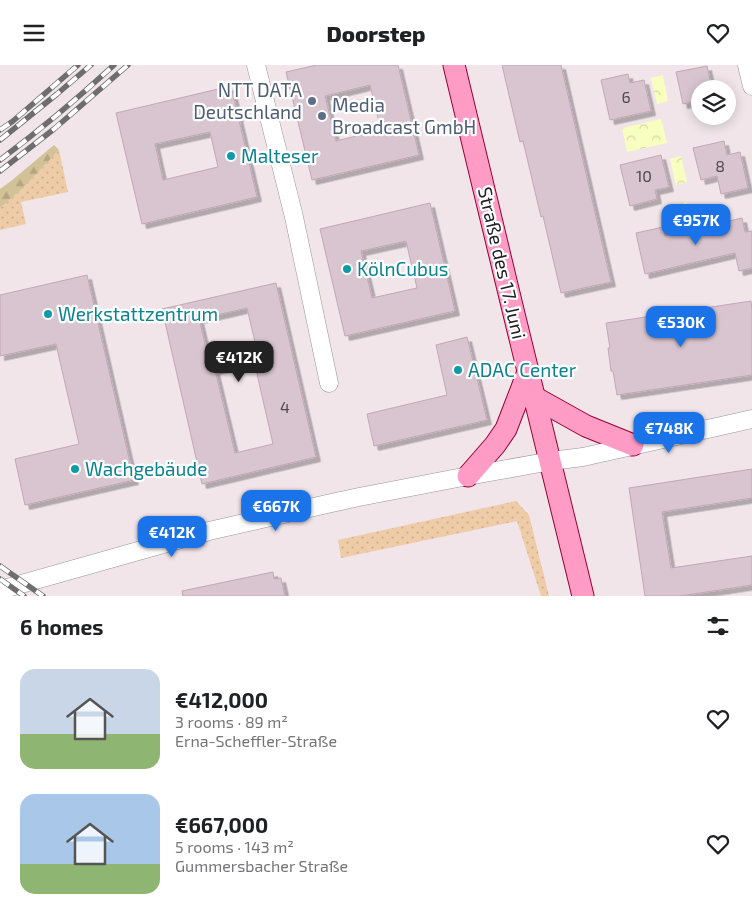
<!DOCTYPE html>
<meta charset="utf-8">
<style>
:root{--surface:#fff;--page:#f2f2f2;--text:#202124;--muted:#757577;--accent:#1a73e8}
body{margin:0;font-family:"Exo 2",sans-serif;background:var(--page);color:var(--text);height:100vh;display:flex;flex-direction:column;font-size:19px;white-space:nowrap}
*{box-sizing:border-box;margin:0}
p{font-size:16px;color:var(--muted)}
.icon{flex:none;width:28px;height:28px;fill:none;stroke:currentColor;stroke-width:2;stroke-linecap:round;stroke-linejoin:round}
.map{position:relative;height:531px;overflow:hidden}
.drawer{display:flex;flex-direction:column;background:var(--surface);flex:1}
.drawer>*{flex:none}
.buttons{position:absolute;left:691px;top:15px;display:grid;gap:10px}
.buttons a{display:grid;place-items:center;width:45px;height:45px;border-radius:50%;background:var(--surface);box-shadow:0 2px 12px #0003;font-size:25px}
.price{position:absolute;translate:-50% -42px;padding:0 11px;border-radius:10px;background:var(--accent);color:#fff;font-size:16px;line-height:32px;filter:drop-shadow(0 1px 2px #0008)}
.price::after{content:'';position:absolute;left:50%;top:30px;width:15px;height:11px;margin-left:-8px;background:inherit;clip-path:polygon(0 0,100% 0,50% 100%)}
.price.current{background:#222;color:#fff}
ul{padding:0;list-style:none}
li{display:flex;align-items:center;gap:15px;height:125px;padding:0 20px}
li span{display:grid;place-items:center;flex:none;width:140px;height:100px;border-radius:15px;color:#555}
li>.icon{margin-inline-start:auto}
span .icon{width:60px;height:60px;fill:#fffc;stroke-width:1}
li b{font-size:21px}
h2{display:flex;justify-content:space-between;align-items:center;height:60px;padding:0 20px;font-size:21px}
header{display:flex;justify-content:space-between;align-items:center;height:65px;padding:0 20px;background:var(--surface);font-size:22px;font-weight:800}
.map>svg:first-child{display:block}
.grass{fill:url(#grass-dots)}
.forest{fill:url(#forest-firs)}
.park{fill:url(#park-crowns)}
.building{fill:#d8c5d0;stroke:#c4a6b7;fill-rule:evenodd;filter:url(#shadow)}
.lines{fill:none;stroke-linecap:round;stroke-linejoin:round}
.minor-casing{stroke:#979797;stroke-width:19}
.major-casing{stroke:#9b0032;stroke-width:23}
.minor{stroke:#fff;stroke-width:18}
.major{stroke:#ff9cc6;stroke-width:21}
.rail-casing{stroke:#6e6e6e;stroke-width:5.5}
.rail{stroke:#fff;stroke-width:4;stroke-dasharray:11;stroke-linecap:butt}
.service-dot{fill:#5c6f8a;stroke:#fff;stroke-width:2}
.culture-dot{fill:#0f9aa8;stroke:#fff;stroke-width:2}
.labels{text-anchor:middle;stroke-width:4.5;stroke-linejoin:round;paint-order:stroke}
.number-label{font-size:16px;fill:#4e494c}
.service-label{font-size:19px;fill:#4e5e75;stroke:#fff;text-anchor:end}
.culture-label{font-size:19px;fill:#0d838f;stroke:#fff;text-anchor:start}
.street-label{font-size:19px;fill:#202020;stroke:#fff}
</style>
<header><svg class="icon" aria-label="menu" viewBox="0 0 24 24"><path d="M4 6h16M4 12h16M4 18h16"/></svg>Doorstep<svg class="icon" aria-label="heart" viewBox="0 0 24 24"><path d="M12 20l-8-8c-3-5 5-10 8-4 3-6 11-1 8 4z"/></svg></header>
<div class="map">
<svg width="752" height="531" viewBox="0 0 752 531">
<defs>
<pattern id="grass-dots" width="8" height="8" patternUnits="userSpaceOnUse" patternTransform="scale(1.25)"><rect width="8" height="8" fill="#efcca8"/><path d="M2 2h.1M6 6h.1" fill="none" stroke="#cdaf90" stroke-width="1.8" stroke-linecap="round"/></pattern>
<pattern id="forest-firs" width="22" height="20" patternUnits="userSpaceOnUse" patternTransform="scale(1.25)"><rect width="22" height="20" fill="#d3c297"/><path d="M5 1l3.5 6h-7zM16 11l3.5 6h-7z" fill="#b5a682"/></pattern>
<pattern id="park-crowns" width="20" height="18" patternUnits="userSpaceOnUse" patternTransform="scale(1.25)"><rect width="20" height="18" fill="#f8fec0"/><path d="M2 6a3 3 0 1 1 6 0M12 15a3 3 0 1 1 6 0" fill="none" stroke="#d4d9a5"/></pattern>
<filter id="shadow"><feDropShadow dx="4.5" dy="4.5" stdDeviation="0" flood-color="#0004"/></filter>
</defs>
<rect width="100%" height="100%" fill="#f1e5e9"/>
<g class="grass">
<polygon points="59,85 68,127 21,137 26,159 0,165 0,143 22,124"/>
<polygon points="516,436 529,450 549,531 541,531 517,456 341,493 338,475"/>
</g>
<polygon class="forest" points="54,80 59,85 22,124 0,143 0,124 11,116"/>
<g class="park">
<polygon points="663,10 668,36 657,39 651,13"/>
<polygon points="661,54 667,78 627,87 622,63"/>
<polygon points="681,91 687,117 676,120 670,94"/>
<polygon points="687,137 691,156 676,159 671,141"/>
</g>
<g class="building">
<path d="M317,0H398L419,90L312,115L286,7ZM370,20L381,65L336,76L325,31Z"/>
<polygon points="502,0 561,0 611,217 561,228 543,151 541,152 523,76 520,77"/>
<polygon points="707,1 712,24 700,24 700,35 683,39 676,7"/>
<polygon points="628,9 630,18 644,15 651,46 610,55 601,15"/>
<path d="M231,21L257,132L142,159L116,48ZM210,67L218,102L163,115L155,79Z"/>
<polygon points="724,76 727,90 740,87 748,123 721,129 717,111 701,115 693,83"/>
<polygon points="661,90 669,122 655,125 657,134 630,141 620,100"/>
<path d="M430,138L455,246L345,271L320,164ZM406,176L417,223L372,233L361,186Z"/>
<polygon points="742,153 745,167 752,166 752,203 739,206 735,188 645,209 636,168 663,162 665,171"/>
<polygon points="87,210 134,415 25,440 15,394 79,379 56,279 0,291 0,230"/>
<path d="M276,218L316,392L202,419L162,244ZM247,243L255,277L207,287L199,254ZM254,296L273,379L235,388L215,305Z"/>
<polygon points="751,236 752,246 752,310 617,330 613,306 611,306 608,283 610,283 606,258"/>
<polygon points="467,272 487,355 374,381 367,349 447,330 436,280"/>
<polygon points="752,404 752,433 662,447 671,503 752,491 752,520 680,531 645,531 629,423"/>
<polygon points="273,507 274,514 281,513 285,531 183,531 182,526"/>
</g>
<g class="lines">
<g class="minor-casing">
<g id="minor">
<polyline points="256,0 294,152 329,318"/>
<polyline points="747,0 752,21"/>
<polyline points="0,525 209,466 327,439 359,432 468,411 551,396 583,392 752,354"/>
</g>
</g>
<g class="major-casing">
<g id="major">
<polyline points="454,0 514,249 583,531"/>
<polyline points="534,332 586,361 633,380"/>
<polyline points="468,411 495,380 506,364 528,307"/>
</g>
</g>
<use href="#minor" class="minor"/>
<use href="#major" class="major"/>
<g class="rail-casing">
<g id="rail">
<polyline points="0,65 13,56 78,0"/>
<polyline points="0,75 57,29 91,0"/>
<path d="M0,95C40,65 77,34 114,0"/>
<polyline points="0,106 54,64 128,0"/>
<polyline points="0,501 43,531"/>
<polyline points="0,514 24,531"/>
</g>
</g>
<use href="#rail" class="rail"/>
</g>
<g class="service-dot">
<circle cx="312" cy="36" r="5"/>
<circle cx="322" cy="51" r="5"/>
</g>
<g class="culture-dot">
<circle cx="231" cy="91" r="5"/>
<circle cx="347" cy="204" r="5"/>
<circle cx="48" cy="249" r="5"/>
<circle cx="458" cy="305" r="5"/>
<circle cx="75" cy="404" r="5"/>
</g>
<g class="labels">
<g class="number-label">
<text x="626" y="38">6</text>
<text x="720" y="107">8</text>
<text x="644" y="117">10</text>
<text x="285" y="348">4</text>
</g>
<g class="service-label">
<text x="302" y="32">NTT DATA<tspan x="302" dy="22">Deutschland</tspan></text>
<text x="332" y="47" text-anchor="start">Media<tspan x="332" dy="22">Broadcast GmbH</tspan></text>
</g>
<g class="culture-label">
<text x="241" y="98">Malteser</text>
<text x="357" y="211">KölnCubus</text>
<text x="58" y="256">Werkstattzentrum</text>
<text x="468" y="312">ADAC Center</text>
<text x="85" y="411">Wachgebäude</text>
</g>
<g class="street-label">
<text transform="translate(502 198) rotate(77)" y="7">Straße des 17. Juni</text>
</g>
</g>
</svg>
<div class="buttons">
<a><svg class="icon" aria-label="layers" viewBox="0 0 24 24"><path d="M12 4l9 5-9 5-9-5zM3 14l9 5 9-5"/></svg></a>
</div>
<b class="price" style="left:696px;top:181px">€957K</b>
<b class="price" style="left:681px;top:283px">€530K</b>
<b class="price current" style="left:239px;top:318px">€412K</b>
<b class="price" style="left:669px;top:389px">€748K</b>
<b class="price" style="left:276px;top:467px">€667K</b>
<b class="price" style="left:172px;top:493px">€412K</b>
</div>
<section class="drawer">
<h2>6 homes<svg class="icon" aria-label="filters" viewBox="0 0 24 24"><path d="M4 7h16M4 17h16"/><circle cx="9" cy="7" r="2"/><circle cx="15" cy="17" r="2"/></svg></h2>
<ul>
<li><span style="background:linear-gradient(#c9d6e8 65%,#8fb573 0)"><svg class="icon" aria-label="home" viewBox="0 0 24 24"><path d="M3 11l9-7 9 7M6 9v11h12V9"/></svg></span><div><b>€412,000</b><p>3 rooms · 89 m²</p><p>Erna-Scheffler-Straße</p></div><svg class="icon" aria-label="heart" viewBox="0 0 24 24"><path d="M12 20l-8-8c-3-5 5-10 8-4 3-6 11-1 8 4z"/></svg></li>
<li><span style="background:linear-gradient(#a9c7e8 70%,#8fb573 0)"><svg class="icon" aria-label="home" viewBox="0 0 24 24"><path d="M3 11l9-7 9 7M6 9v11h12V9"/></svg></span><div><b>€667,000</b><p>5 rooms · 143 m²</p><p>Gummersbacher Straße</p></div><svg class="icon" aria-label="heart" viewBox="0 0 24 24"><path d="M12 20l-8-8c-3-5 5-10 8-4 3-6 11-1 8 4z"/></svg></li>
</ul>
</section>
